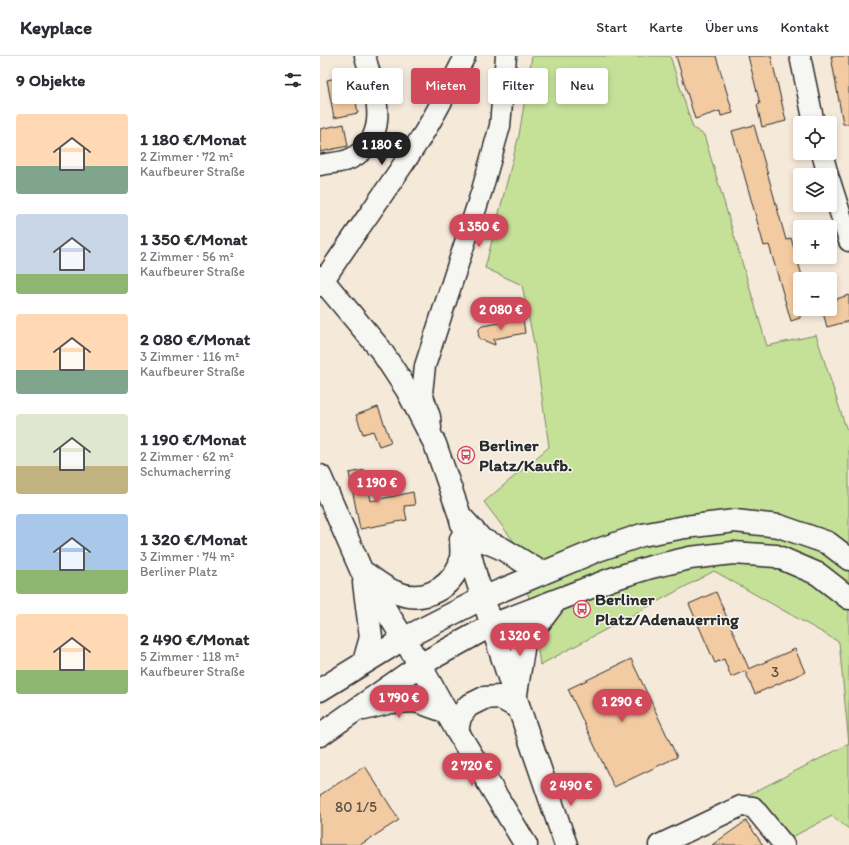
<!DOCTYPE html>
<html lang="de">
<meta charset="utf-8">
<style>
:root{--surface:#fff;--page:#f7f7f7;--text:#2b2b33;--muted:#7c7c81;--line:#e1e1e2;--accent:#d1495b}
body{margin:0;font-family:Itim,sans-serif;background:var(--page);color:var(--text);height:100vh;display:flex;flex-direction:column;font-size:15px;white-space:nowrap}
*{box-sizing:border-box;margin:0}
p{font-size:13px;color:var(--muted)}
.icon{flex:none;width:22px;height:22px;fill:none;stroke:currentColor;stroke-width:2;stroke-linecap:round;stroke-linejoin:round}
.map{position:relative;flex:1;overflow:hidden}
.drawer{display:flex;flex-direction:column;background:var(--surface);width:320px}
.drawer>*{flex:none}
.banner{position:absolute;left:12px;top:12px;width:380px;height:36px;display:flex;gap:8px}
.controls{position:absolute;left:473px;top:60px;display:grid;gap:8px}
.controls a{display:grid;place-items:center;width:44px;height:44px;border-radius:4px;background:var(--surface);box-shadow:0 2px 6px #0003;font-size:20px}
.price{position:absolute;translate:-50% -34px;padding:0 9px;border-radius:14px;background:var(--accent);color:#fff;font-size:13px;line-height:26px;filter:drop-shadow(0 1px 2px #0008)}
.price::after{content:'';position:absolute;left:50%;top:24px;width:12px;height:9px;margin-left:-6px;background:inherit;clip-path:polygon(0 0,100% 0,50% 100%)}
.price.active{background:#222;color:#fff}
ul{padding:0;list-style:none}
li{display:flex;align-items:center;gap:12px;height:100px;padding:0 16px}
li span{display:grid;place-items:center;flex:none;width:112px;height:80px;border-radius:4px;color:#555}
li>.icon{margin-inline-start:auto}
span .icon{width:48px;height:48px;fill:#fffc;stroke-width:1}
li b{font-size:17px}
h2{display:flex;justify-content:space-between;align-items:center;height:48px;padding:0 16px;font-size:17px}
.pill{padding:0 14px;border-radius:4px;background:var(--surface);box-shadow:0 2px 6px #0003;font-size:14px;line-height:36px}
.pill.active{background:var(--accent);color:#fff}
header{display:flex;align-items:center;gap:24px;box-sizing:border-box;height:56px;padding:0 20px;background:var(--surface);border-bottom:1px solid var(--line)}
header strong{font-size:19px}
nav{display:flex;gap:22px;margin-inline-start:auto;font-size:14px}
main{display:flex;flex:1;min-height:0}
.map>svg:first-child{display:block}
.green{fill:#c5e198;stroke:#788662}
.building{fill:#f3cba2;stroke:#2b2b2b}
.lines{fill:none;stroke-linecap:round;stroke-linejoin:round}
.minor-casing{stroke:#2b2b2b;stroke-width:23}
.major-casing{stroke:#2b2b2b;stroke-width:25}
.minor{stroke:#f6f6f2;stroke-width:20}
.major{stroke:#f6f6f2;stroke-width:22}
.labels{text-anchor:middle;stroke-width:3;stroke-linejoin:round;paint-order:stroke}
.number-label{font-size:15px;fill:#5d5349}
.poi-label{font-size:17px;font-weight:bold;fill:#2b2b2b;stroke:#f6f6f2;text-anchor:start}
</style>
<header>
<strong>Keyplace</strong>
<nav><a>Start</a><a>Karte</a><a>Über uns</a><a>Kontakt</a></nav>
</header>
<main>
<section class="drawer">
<h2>9 Objekte<svg class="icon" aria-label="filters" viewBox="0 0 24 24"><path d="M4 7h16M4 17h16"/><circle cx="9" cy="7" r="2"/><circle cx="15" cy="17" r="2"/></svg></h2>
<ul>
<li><span style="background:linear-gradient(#ffd9b3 65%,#7fa58c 0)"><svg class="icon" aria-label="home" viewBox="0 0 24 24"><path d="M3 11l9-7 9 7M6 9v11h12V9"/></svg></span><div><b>1 180 €/Monat</b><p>2 Zimmer · 72 m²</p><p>Kaufbeurer Straße</p></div></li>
<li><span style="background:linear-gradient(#c9d6e8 75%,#8fb573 0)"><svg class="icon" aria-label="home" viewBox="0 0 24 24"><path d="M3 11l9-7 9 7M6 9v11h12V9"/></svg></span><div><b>1 350 €/Monat</b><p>2 Zimmer · 56 m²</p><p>Kaufbeurer Straße</p></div></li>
<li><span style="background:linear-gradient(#ffd9b3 70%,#7fa58c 0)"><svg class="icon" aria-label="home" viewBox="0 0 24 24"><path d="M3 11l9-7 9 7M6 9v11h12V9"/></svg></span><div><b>2 080 €/Monat</b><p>3 Zimmer · 116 m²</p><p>Kaufbeurer Straße</p></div></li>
<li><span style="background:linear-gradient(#dfe7d0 65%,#c2b280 0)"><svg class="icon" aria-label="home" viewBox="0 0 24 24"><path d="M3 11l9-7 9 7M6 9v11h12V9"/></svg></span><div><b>1 190 €/Monat</b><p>2 Zimmer · 62 m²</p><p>Schumacherring</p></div></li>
<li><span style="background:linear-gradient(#a9c7e8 70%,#8fb573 0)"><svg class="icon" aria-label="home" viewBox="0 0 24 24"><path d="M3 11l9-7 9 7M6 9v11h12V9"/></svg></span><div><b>1 320 €/Monat</b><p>3 Zimmer · 74 m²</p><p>Berliner Platz</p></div></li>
<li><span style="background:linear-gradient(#ffd9b3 70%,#8fb573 0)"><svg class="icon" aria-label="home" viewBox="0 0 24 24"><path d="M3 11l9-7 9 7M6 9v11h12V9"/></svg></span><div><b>2 490 €/Monat</b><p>5 Zimmer · 118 m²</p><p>Kaufbeurer Straße</p></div></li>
</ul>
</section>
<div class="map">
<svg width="529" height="789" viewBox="0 0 529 789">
<rect width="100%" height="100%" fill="#f5e9da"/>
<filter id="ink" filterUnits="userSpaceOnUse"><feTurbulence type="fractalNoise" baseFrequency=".025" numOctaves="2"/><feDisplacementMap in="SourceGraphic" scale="8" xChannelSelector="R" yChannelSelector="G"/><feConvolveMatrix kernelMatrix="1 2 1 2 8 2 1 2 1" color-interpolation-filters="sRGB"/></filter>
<g filter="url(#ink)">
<polygon class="green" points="212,0 350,0 373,72 384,79 447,290 496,279 526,372 529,375 529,773 512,760 457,789 424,741 529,688 519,586 394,515 220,609 213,558 195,487 164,446 229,391 215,292 202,229 165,212 199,79"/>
<g class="building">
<polygon points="356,0 396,0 413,57 401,60 400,55 375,63"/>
<polygon points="428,0 451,0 466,65 442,71 437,49 440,48"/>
<polygon points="511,0 529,0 529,68 523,68"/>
<polygon points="31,19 38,57 14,62 7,24"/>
<polygon points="24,68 28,90 0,96 0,73"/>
<polygon points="434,69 466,184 471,182 483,223 480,223 480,262 471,265 449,189 444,190 412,75"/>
<polygon points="529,239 529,265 507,271 502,253 510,253 510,245"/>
<polygon points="203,263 205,277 174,283 175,289 160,283 158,278 159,273 162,270"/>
<polygon points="58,351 71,386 59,390 53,375 43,378 36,359"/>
<polygon points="45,414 51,445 93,436 95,449 84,450 87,464 40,473 29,417"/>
<polygon points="396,536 429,613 475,593 485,616 435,638 425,615 411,621 404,603 395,607 369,548"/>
<polygon points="311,603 357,701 294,731 248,633"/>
<polygon points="45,710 79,764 40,789 0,789 0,739"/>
<polygon points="426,765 443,789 392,789"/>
</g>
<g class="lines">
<g class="minor-casing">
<g id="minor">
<polyline points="480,0 494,67"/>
<polyline points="502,97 508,119"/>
<path d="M0,109C9,107 22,107 30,103C73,81 55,36 45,0"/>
<polyline points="510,125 529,185"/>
<path d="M0,230C32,181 68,133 100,83C117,57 131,28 145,0"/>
<polyline points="111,372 110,361 102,337 105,310 162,134 180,70 186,0"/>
<polyline points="339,789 421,750 433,751 464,789"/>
</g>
</g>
<g class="major-casing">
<g id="major">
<polyline points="0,221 60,293 87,334 115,388 140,460 156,521 199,652 246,789"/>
<polyline points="0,420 42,516 100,609 137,675 206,789"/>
<polyline points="142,462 162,484 181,492 222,517"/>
<path d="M46,518C55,524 64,532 75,536C100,547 127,536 139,510C143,502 141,492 141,483"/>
<polyline points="44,606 51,581 44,527"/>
<polyline points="0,634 83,583 163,542 278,494 322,479 365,471 415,465 459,470 508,487 529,503"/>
<polyline points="196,638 204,587 234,547"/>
<polyline points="44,653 71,646 96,645 127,656"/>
<polyline points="137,675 140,661 148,650 164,642 179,641 199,652"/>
<polyline points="0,679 100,609 172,569 292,523 331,511 370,502 413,497 456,500 498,518 529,542"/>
</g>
</g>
<use href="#minor" class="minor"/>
<use href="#major" class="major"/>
</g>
</g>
<defs>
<g id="bus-ring" transform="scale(0.9)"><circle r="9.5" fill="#f6f6f2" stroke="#d1495b" stroke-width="1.5"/><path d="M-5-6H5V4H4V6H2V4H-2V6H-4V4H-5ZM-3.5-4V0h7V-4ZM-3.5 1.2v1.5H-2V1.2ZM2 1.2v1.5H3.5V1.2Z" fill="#d1495b"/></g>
</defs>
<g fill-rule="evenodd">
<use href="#bus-ring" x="146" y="399"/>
<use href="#bus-ring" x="262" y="553"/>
</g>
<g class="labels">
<g class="number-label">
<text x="455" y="621">3</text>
<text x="36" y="756">80 1/5</text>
</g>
<g class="poi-label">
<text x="159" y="395">Berliner<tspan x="159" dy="20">Platz/Kaufb.</tspan></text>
<text x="275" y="549">Berliner<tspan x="275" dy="20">Platz/Adenauerring</tspan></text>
</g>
</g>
</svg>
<div class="controls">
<a><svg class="icon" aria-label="locate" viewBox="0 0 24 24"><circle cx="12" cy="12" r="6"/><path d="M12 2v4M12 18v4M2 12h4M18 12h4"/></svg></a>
<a><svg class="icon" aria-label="layers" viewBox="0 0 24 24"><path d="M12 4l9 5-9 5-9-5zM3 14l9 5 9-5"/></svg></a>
<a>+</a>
<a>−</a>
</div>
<b class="price active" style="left:62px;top:110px">1 180 €</b>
<b class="price" style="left:159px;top:192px">1 350 €</b>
<b class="price" style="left:181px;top:275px">2 080 €</b>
<b class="price" style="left:57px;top:448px">1 190 €</b>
<b class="price" style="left:200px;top:601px">1 320 €</b>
<b class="price" style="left:79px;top:663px">1 790 €</b>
<b class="price" style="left:302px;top:667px">1 290 €</b>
<b class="price" style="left:152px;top:731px">2 720 €</b>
<b class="price" style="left:251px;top:751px">2 490 €</b>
<div class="banner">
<a class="pill">Kaufen</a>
<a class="pill active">Mieten</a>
<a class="pill">Filter</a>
<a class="pill">Neu</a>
</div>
</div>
</main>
